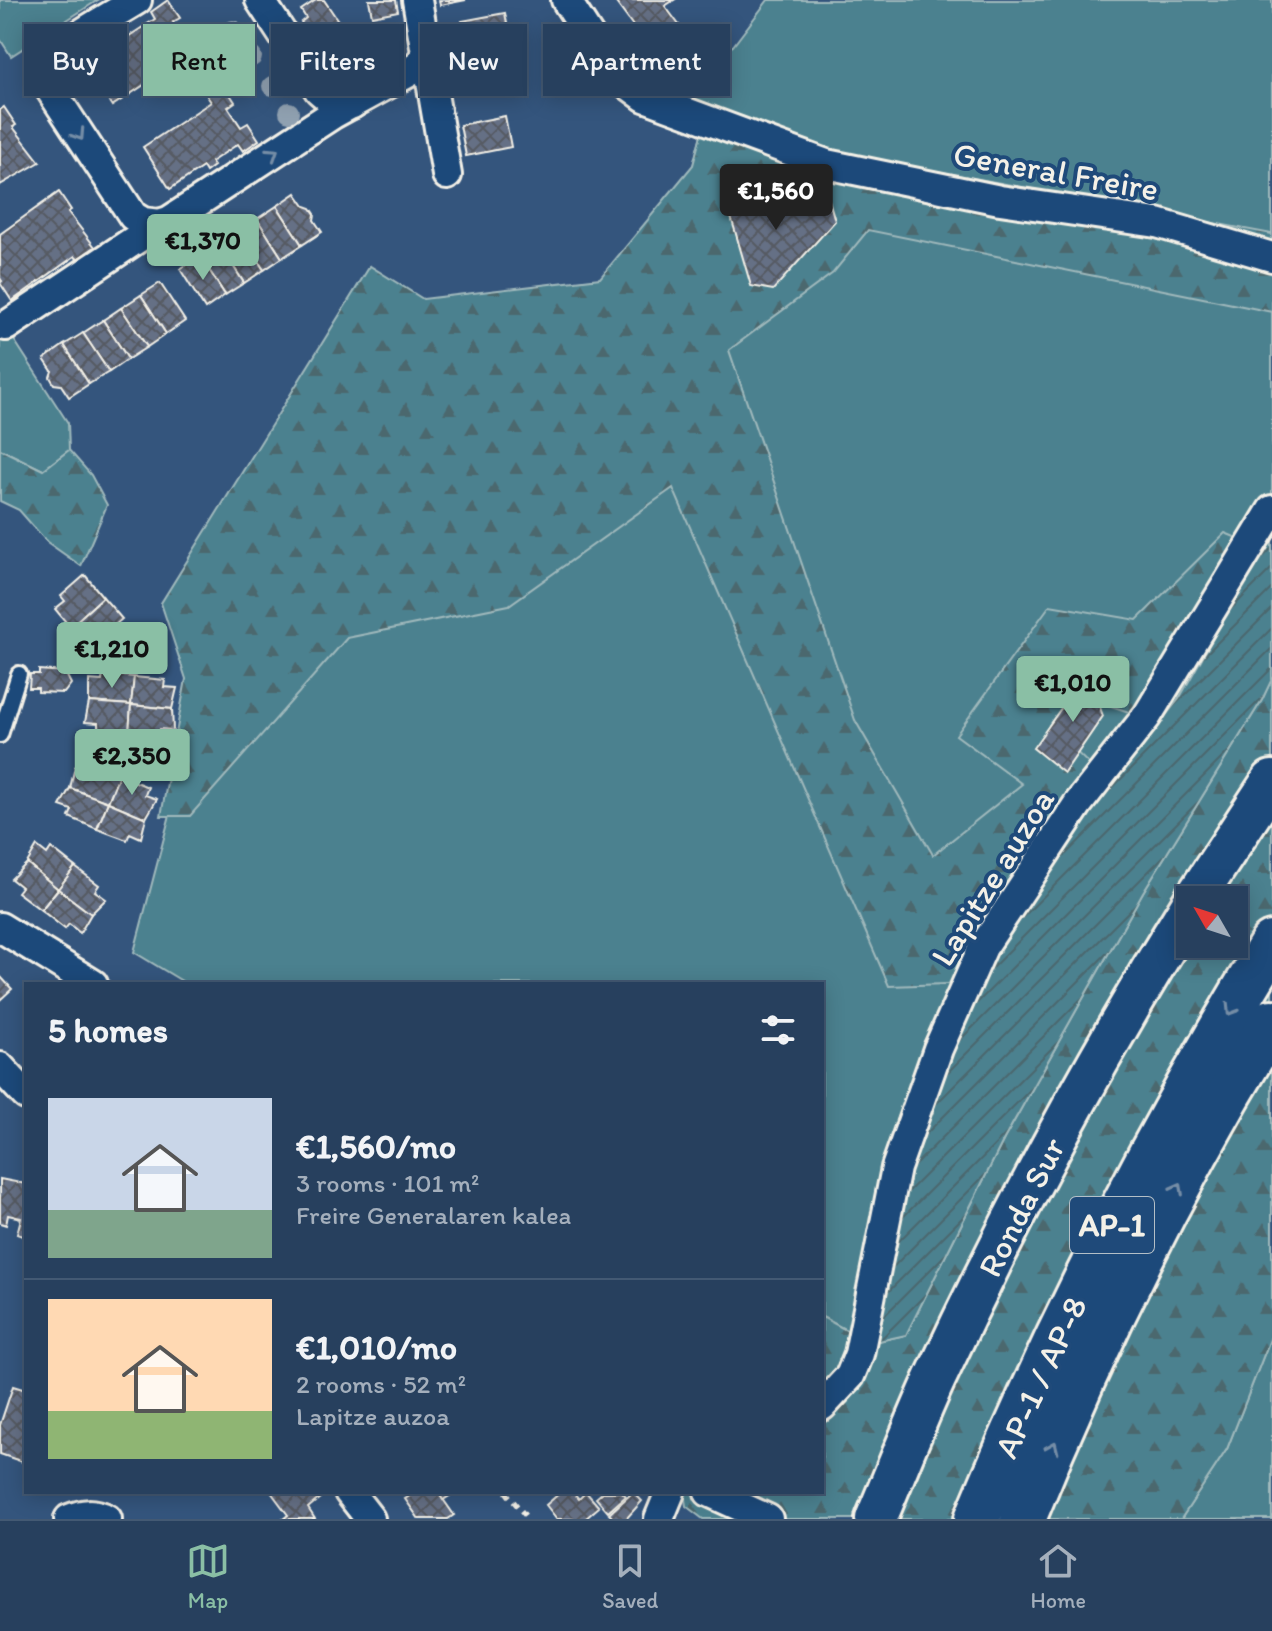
<!DOCTYPE html>
<meta charset="utf-8">
<style>
:root{--surface:#27405e;--page:#334b67;--text:#f1f3f6;--muted:#a4afbc;--line:#435973;--accent:#8abfa5}
body{margin:0;font-family:Itim,sans-serif;background:var(--page);color:var(--text);height:100vh;display:flex;flex-direction:column;font-size:30px;white-space:nowrap}
*{box-sizing:border-box;margin:0}
p{font-size:26px;color:var(--muted)}
.icon{flex:none;width:44px;height:44px;fill:none;stroke:currentColor;stroke-width:2;stroke-linecap:round;stroke-linejoin:round}
.map{position:relative;flex:1;overflow:hidden}
.panel{position:absolute;left:24px;top:982px;width:800px;height:512px;display:flex;flex-direction:column;background:var(--surface);border-radius:0px;box-shadow:0 4px 20px #0003,0 0 0 2px var(--line)}
.panel>*{flex:none}
.guide{position:absolute;left:24px;top:24px;width:800px;height:72px;display:flex;gap:16px}
.needle{width:52px;rotate:309deg}
.tools{position:absolute;left:1176px;top:886px;display:grid;gap:16px}
.tools a{display:grid;place-items:center;width:72px;height:72px;border-radius:0px;background:var(--surface);box-shadow:0 4px 20px #0003,0 0 0 2px var(--line);font-size:40px}
.price{position:absolute;translate:-50% -68px;padding:0 18px;border-radius:8px;background:var(--accent);color:#111;font-size:26px;line-height:52px;filter:drop-shadow(0 2px 4px #0008)}
.price::after{content:'';position:absolute;left:50%;top:48px;width:24px;height:18px;margin-left:-12px;background:inherit;clip-path:polygon(0 0,100% 0,50% 100%)}
.price.current{background:#222;color:#fff}
ul{padding:0;list-style:none}
li{display:flex;align-items:center;gap:24px;height:200px;padding:0 24px}
li+li{border-top:2px solid var(--line)}
li span{display:grid;place-items:center;flex:none;width:224px;height:160px;border-radius:0px;color:#555}
li>.icon{margin-inline-start:auto}
span .icon{width:96px;height:96px;fill:#fffc;stroke-width:1}
li b{font-size:34px}
h2{display:flex;justify-content:space-between;align-items:center;height:96px;padding:0 24px;font-size:34px}
.tag{padding:0 28px;border-radius:0px;background:var(--surface);box-shadow:0 4px 20px #0003,0 0 0 2px var(--line);font-size:28px;line-height:72px}
.tag.current{background:var(--accent);color:#111}
.tab-bar{display:flex;justify-content:space-around;align-items:center;height:112px;border-top:2px solid var(--line);background:var(--surface);font-size:22px;color:var(--muted)}
.tab-bar a{display:grid;justify-items:center;gap:4px}
.tab-bar .current{color:var(--accent)}
.map>svg:first-child{display:block}
.green{fill:#4c818f;stroke:#a0b9bc;stroke-width:2}
.forest{fill:url(#forest-firs);stroke:#a0b9bc;stroke-width:2;fill-rule:evenodd}
.garden{fill:url(#garden-furrows);stroke:#a0b9bc;stroke-width:2}
.building{fill:url(#building-cross-hatch);stroke:#f4f1e8;stroke-width:2}
.lines{fill:none;stroke-linecap:round;stroke-linejoin:round}
.lane-casing{stroke:#f4f1e8;stroke-width:20}
.street-casing{stroke:#f4f1e8;stroke-width:34}
.secondary-casing{stroke:#f4f1e8;stroke-width:46}
.highway-casing{stroke:#f4f1e8;stroke-width:50}
.path{stroke:#f4f1e8;stroke-width:5;stroke-dasharray:6 6;stroke-linecap:butt}
.lane{stroke:#1f4a7a;stroke-width:14}
.street{stroke:#1f4a7a;stroke-width:28}
.secondary{stroke:#1f4a7a;stroke-width:40}
.highway{stroke:#1f4a7a;stroke-width:44}
.tree{fill:#90a1b1}
.oneway{stroke:#748da6}
.labels{text-anchor:middle;stroke-width:8;stroke-linejoin:round;paint-order:stroke}
.shield{fill:#1f4a7a;stroke:#b4bfc7;stroke-width:2}
.shield-label{font-size:32px;font-weight:bold;fill:#f4f1e8}
.street-label{font-size:34px;fill:#f4f1e8;stroke:#1f4a7a}
</style>
<div class="map">
<svg width="1272" height="1519" viewBox="0 0 1272 1519">
<defs>
<pattern id="forest-firs" width="22" height="20" patternUnits="userSpaceOnUse" patternTransform="scale(2)"><rect width="22" height="20" fill="#4c818f"/><path d="M5 1l3.5 6h-7zM16 11l3.5 6h-7z" fill="#4b676e"/></pattern>
<pattern id="garden-furrows" width="10" height="10" patternUnits="userSpaceOnUse" patternTransform="scale(2)"><rect width="10" height="10" fill="#4c818f"/><path d="M-1 1l2-2M0 10L10 0M9 11l2-2" fill="none" stroke="#4b676e"/></pattern>
<pattern id="building-cross-hatch" width="8" height="8" patternUnits="userSpaceOnUse" patternTransform="scale(2)"><rect width="8" height="8" fill="#656f85"/><path d="M0 0l8 8M0 8l8-8" fill="none" stroke="#565a62"/></pattern>
</defs>
<rect width="100%" height="100%" fill="#34557d"/>
<filter id="ink" filterUnits="userSpaceOnUse"><feTurbulence type="fractalNoise" baseFrequency=".0125" numOctaves="2"/><feDisplacementMap in="SourceGraphic" scale="16" xChannelSelector="R" yChannelSelector="G"/><feConvolveMatrix kernelMatrix="1 2 1 2 8 2 1 2 1" color-interpolation-filters="sRGB"/></filter>
<g filter="url(#ink)">
<g class="green">
<polygon points="0,0 98,0 11,56 0,39"/>
<polygon points="768,0 1272,0 1272,533 1179,699 1067,839 870,1343 822,1317 822,984 187,984 134,952 209,666 671,252 703,127 676,77 733,46"/>
<polygon points="0,318 68,423 69,450 43,470 0,449"/>
<polygon points="1272,1334 1272,1519 1181,1519 1227,1449"/>
</g>
<g class="forest">
<polygon points="703,127 1272,234 1272,312 868,230 833,273 729,350 855,720 933,855 1022,784 956,735 1050,605 1137,620 1225,533 1247,542 1150,719 1072,693 1049,725 1102,777 975,983 889,986 673,488 509,605 347,638 190,816 161,816 186,679 161,603 370,266 423,299 600,278 693,165"/>
<polygon points="0,449 43,470 69,450 91,475 107,505 81,566 47,542 19,510 0,501"/>
<path d="M1272,678V1334L1227,1449L1181,1519H703L686,1506L684,1492H822V1317L870,1343L906,1335L1004,1139L1143,892L1262,700ZM1190,900H1234V944H1190Z"/>
</g>
<polygon class="garden" points="1272,533 1272,679 1262,700 1143,892 1004,1139 906,1335 870,1343 904,1177 975,983 1067,839 1179,699"/>
<g class="building">
<polygon points="168,0 180,18 173,22 186,42 193,38 204,55 186,67 182,60 112,106 85,65 121,41 118,37 126,31 129,36 155,19 151,12"/>
<polygon points="316,0 324,0 339,22 313,40 301,22 306,18 301,10"/>
<polygon points="369,0 396,0 398,11 372,16"/>
<polygon points="439,0 466,0 440,5"/>
<polygon points="614,0 674,0 665,6 688,37 660,57 653,47 650,49"/>
<polygon points="505,13 511,44 442,59 437,35 464,30 462,21"/>
<polygon points="570,57 581,89 556,97 546,66"/>
<polygon points="224,85 235,102 228,107 241,127 248,123 259,140 243,151 238,144 211,162 214,166 206,172 203,167 170,189 143,147 211,102 207,96"/>
<polygon points="4,107 16,125 13,127 40,162 0,185 0,110"/>
<polygon points="505,116 511,147 466,156 460,125"/>
<polygon points="738,189 829,200 835,221 773,290 751,286 727,203"/>
<polygon points="59,192 71,210 68,212 95,247 77,259 75,256 12,301 0,283 2,281 0,278 0,234"/>
<polygon points="296,193 305,206 311,208 315,214 314,220 322,232 302,245 277,206"/>
<polygon points="277,206 302,245 282,258 257,219"/>
<polygon points="257,219 282,258 264,270 238,231"/>
<polygon points="238,231 264,270 244,283 219,244"/>
<polygon points="219,244 244,283 225,295 200,256"/>
<polygon points="200,256 225,295 205,309 180,269"/>
<polygon points="160,283 185,321 166,334 141,295"/>
<polygon points="141,295 166,334 147,347 121,308"/>
<polygon points="121,308 147,347 128,359 103,320"/>
<polygon points="103,320 128,359 109,372 83,333"/>
<polygon points="83,333 109,372 89,384 64,345"/>
<polygon points="64,345 89,384 69,397 61,385 54,384 50,377 52,371 44,359"/>
<polygon points="85,575 103,597 70,627 55,609 65,601 61,596"/>
<polygon points="103,597 122,619 98,640 93,635 83,643 70,627"/>
<polygon points="39,670 65,672 71,684 64,693 38,692 38,688 29,688 30,674 39,674"/>
<polygon points="1086,673 1107,687 1098,702 1103,716 1064,773 1033,748"/>
<polygon points="103,674 134,677 131,705 89,702 89,680 102,681"/>
<polygon points="134,677 165,680 164,687 177,688 172,709 131,705"/>
<polygon points="89,702 131,705 129,734 98,731 98,723 85,722"/>
<polygon points="131,705 172,709 173,730 160,729 160,737 129,734"/>
<polygon points="90,764 119,775 108,802 70,788 75,767 87,772"/>
<polygon points="119,775 148,787 145,795 157,799 146,818 108,802"/>
<polygon points="70,788 108,802 97,829 69,817 72,810 60,806"/>
<polygon points="108,802 146,818 141,838 130,833 127,840 97,829"/>
<polygon points="37,846 47,854 51,848 75,867 58,889 27,863"/>
<polygon points="27,863 58,889 41,910 17,892 21,887 11,879"/>
<polygon points="75,867 99,885 95,891 106,899 91,914 58,889"/>
<polygon points="58,889 91,914 80,933 69,924 65,929 41,910"/>
<polygon points="0,976 12,989 0,1000"/>
<polygon points="0,1179 26,1184 26,1237 17,1234 21,1218 8,1215 6,1225 0,1223"/>
<polygon points="13,1386 26,1390 26,1463 0,1454 0,1425"/>
<polygon points="271,1492 327,1492 308,1508 315,1519 283,1519 288,1515"/>
<polygon points="416,1492 438,1492 454,1515 448,1519 419,1519 405,1499"/>
<polygon points="438,1492 450,1492 451,1495 443,1500"/>
<polygon points="561,1492 573,1492 579,1499 586,1492 599,1507 585,1519 557,1519 546,1505"/>
<polygon points="603,1492 622,1492 626,1496 608,1512 596,1498"/>
<polygon points="633,1492 642,1501 626,1519 614,1519 609,1514"/>
</g>
<g class="lines">
<g class="lane-casing">
<polyline id="lane" points="0,735 19,674"/>
</g>
<g class="street-casing">
<g id="street">
<path d="M137,0C115,14 65,40 51,59C44,68 47,79 50,89L133,216L143,222L159,224L169,221L333,114L415,69L427,54"/>
<polyline points="260,0 319,90 334,103 352,104"/>
<polyline points="417,0 447,175"/>
<polyline points="566,0 614,74 645,97 826,164 1000,200 1157,223 1272,257"/>
<polyline points="6,326 159,224"/>
<polyline points="0,927 93,984"/>
<polyline points="0,1067 26,1095"/>
<polyline points="822,1406 850,1376 859,1354 896,1168 938,1049 983,947 1078,804 1147,716 1272,510"/>
<polyline points="349,1492 370,1519"/>
<polyline points="709,1492 768,1519"/>
<path d="M69,1519C83,1513 94,1512 107,1519"/>
<polyline points="659,1519 670,1492"/>
</g>
</g>
<g class="secondary-casing">
<g id="secondary">
<polyline points="1194,900 1272,781"/>
<path d="M876,1519C896,1472 914,1425 935,1379C1011,1216 1095,1059 1190,907"/>
</g>
</g>
<g class="highway-casing">
<g id="highway">
<path d="M977,1519C1060,1319 1159,1128 1272,944"/>
<path d="M1023,1519C1092,1348 1175,1180 1272,1022"/>
</g>
</g>
<polyline class="path" points="506,1492 528,1519"/>
<use href="#lane" class="lane"/>
<use href="#street" class="street"/>
<use href="#secondary" class="secondary"/>
<use href="#highway" class="highway"/>
</g>
<g class="tree">
<circle cx="233" cy="30" r="10"/>
<circle cx="252" cy="57" r="10"/>
<circle cx="272" cy="86" r="10"/>
<circle cx="289" cy="112" r="10"/>
</g>
<defs><path id="oneway-chevron" d="M-2-3.5L2.5 0L-2 3.5" fill="none" stroke-width="1.6" stroke-linecap="round" stroke-linejoin="round" transform="scale(2)"/></defs>
<g class="oneway">
<use href="#oneway-chevron" transform="translate(79 135) rotate(57)"/>
<use href="#oneway-chevron" transform="translate(273 153) rotate(-33)"/>
<use href="#oneway-chevron" transform="translate(1231 1010) rotate(122)"/>
<use href="#oneway-chevron" transform="translate(1178 1188) rotate(-62)"/>
<use href="#oneway-chevron" transform="translate(1053 1447) rotate(-66)"/>
</g>
</g>
<g class="labels">
<rect class="shield" x="1070" y="1197" width="84" height="56" rx="6"/>
<g class="shield-label">
<text x="1112" y="1236">AP-1</text>
</g>
<g class="street-label">
<text transform="translate(1056 171) rotate(10)" y="12">General Freire</text>
<text transform="translate(992 877) rotate(-58)" y="12">Lapitze auzoa</text>
<text transform="translate(1021 1207) rotate(-63)" y="12">Ronda Sur</text>
<text transform="translate(1040 1377) rotate(-65)" y="12">AP-1 / AP-8</text>
</g>
</g>
</svg>
<div class="tools">
<a><svg class="needle" viewBox="-14 -14 28 28"><path d="M0-13l5 13h-10z" fill="#e53935"/><path d="M0 13l5-13h-10z" fill="#a4afbc"/></svg></a>
</div>
<b class="price current" style="left:776px;top:232px">€1,560</b>
<b class="price" style="left:203px;top:282px">€1,370</b>
<b class="price" style="left:112px;top:690px">€1,210</b>
<b class="price" style="left:1073px;top:724px">€1,010</b>
<b class="price" style="left:132px;top:797px">€2,350</b>
<div class="guide">
<a class="tag">Buy</a>
<a class="tag current">Rent</a>
<a class="tag">Filters</a>
<a class="tag">New</a>
<a class="tag">Apartment</a>
</div>
<section class="panel">
<h2>5 homes<svg class="icon" aria-label="filters" viewBox="0 0 24 24"><path d="M4 7h16M4 17h16"/><circle cx="9" cy="7" r="2"/><circle cx="15" cy="17" r="2"/></svg></h2>
<ul>
<li><span style="background:linear-gradient(#c9d6e8 70%,#7fa58c 0)"><svg class="icon" aria-label="home" viewBox="0 0 24 24"><path d="M3 11l9-7 9 7M6 9v11h12V9"/></svg></span><div><b>€1,560/mo</b><p>3 rooms · 101 m²</p><p>Freire Generalaren kalea</p></div></li>
<li><span style="background:linear-gradient(#ffd9b3 70%,#8fb573 0)"><svg class="icon" aria-label="home" viewBox="0 0 24 24"><path d="M3 11l9-7 9 7M6 9v11h12V9"/></svg></span><div><b>€1,010/mo</b><p>2 rooms · 52 m²</p><p>Lapitze auzoa</p></div></li>
</ul>
</section>
</div>
<nav class="tab-bar">
<a class="current"><svg class="icon" aria-label="map" viewBox="0 0 24 24"><path d="M3 6l6-2 6 2 6-2v14l-6 2-6-2-6 2zM9 4v14M15 6v14"/></svg>Map</a>
<a><svg class="icon" aria-label="saved" viewBox="0 0 24 24"><path d="M7 4h10v16l-5-4-5 4z"/></svg>Saved</a>
<a><svg class="icon" aria-label="home" viewBox="0 0 24 24"><path d="M3 11l9-7 9 7M6 9v11h12V9"/></svg>Home</a>
</nav>
